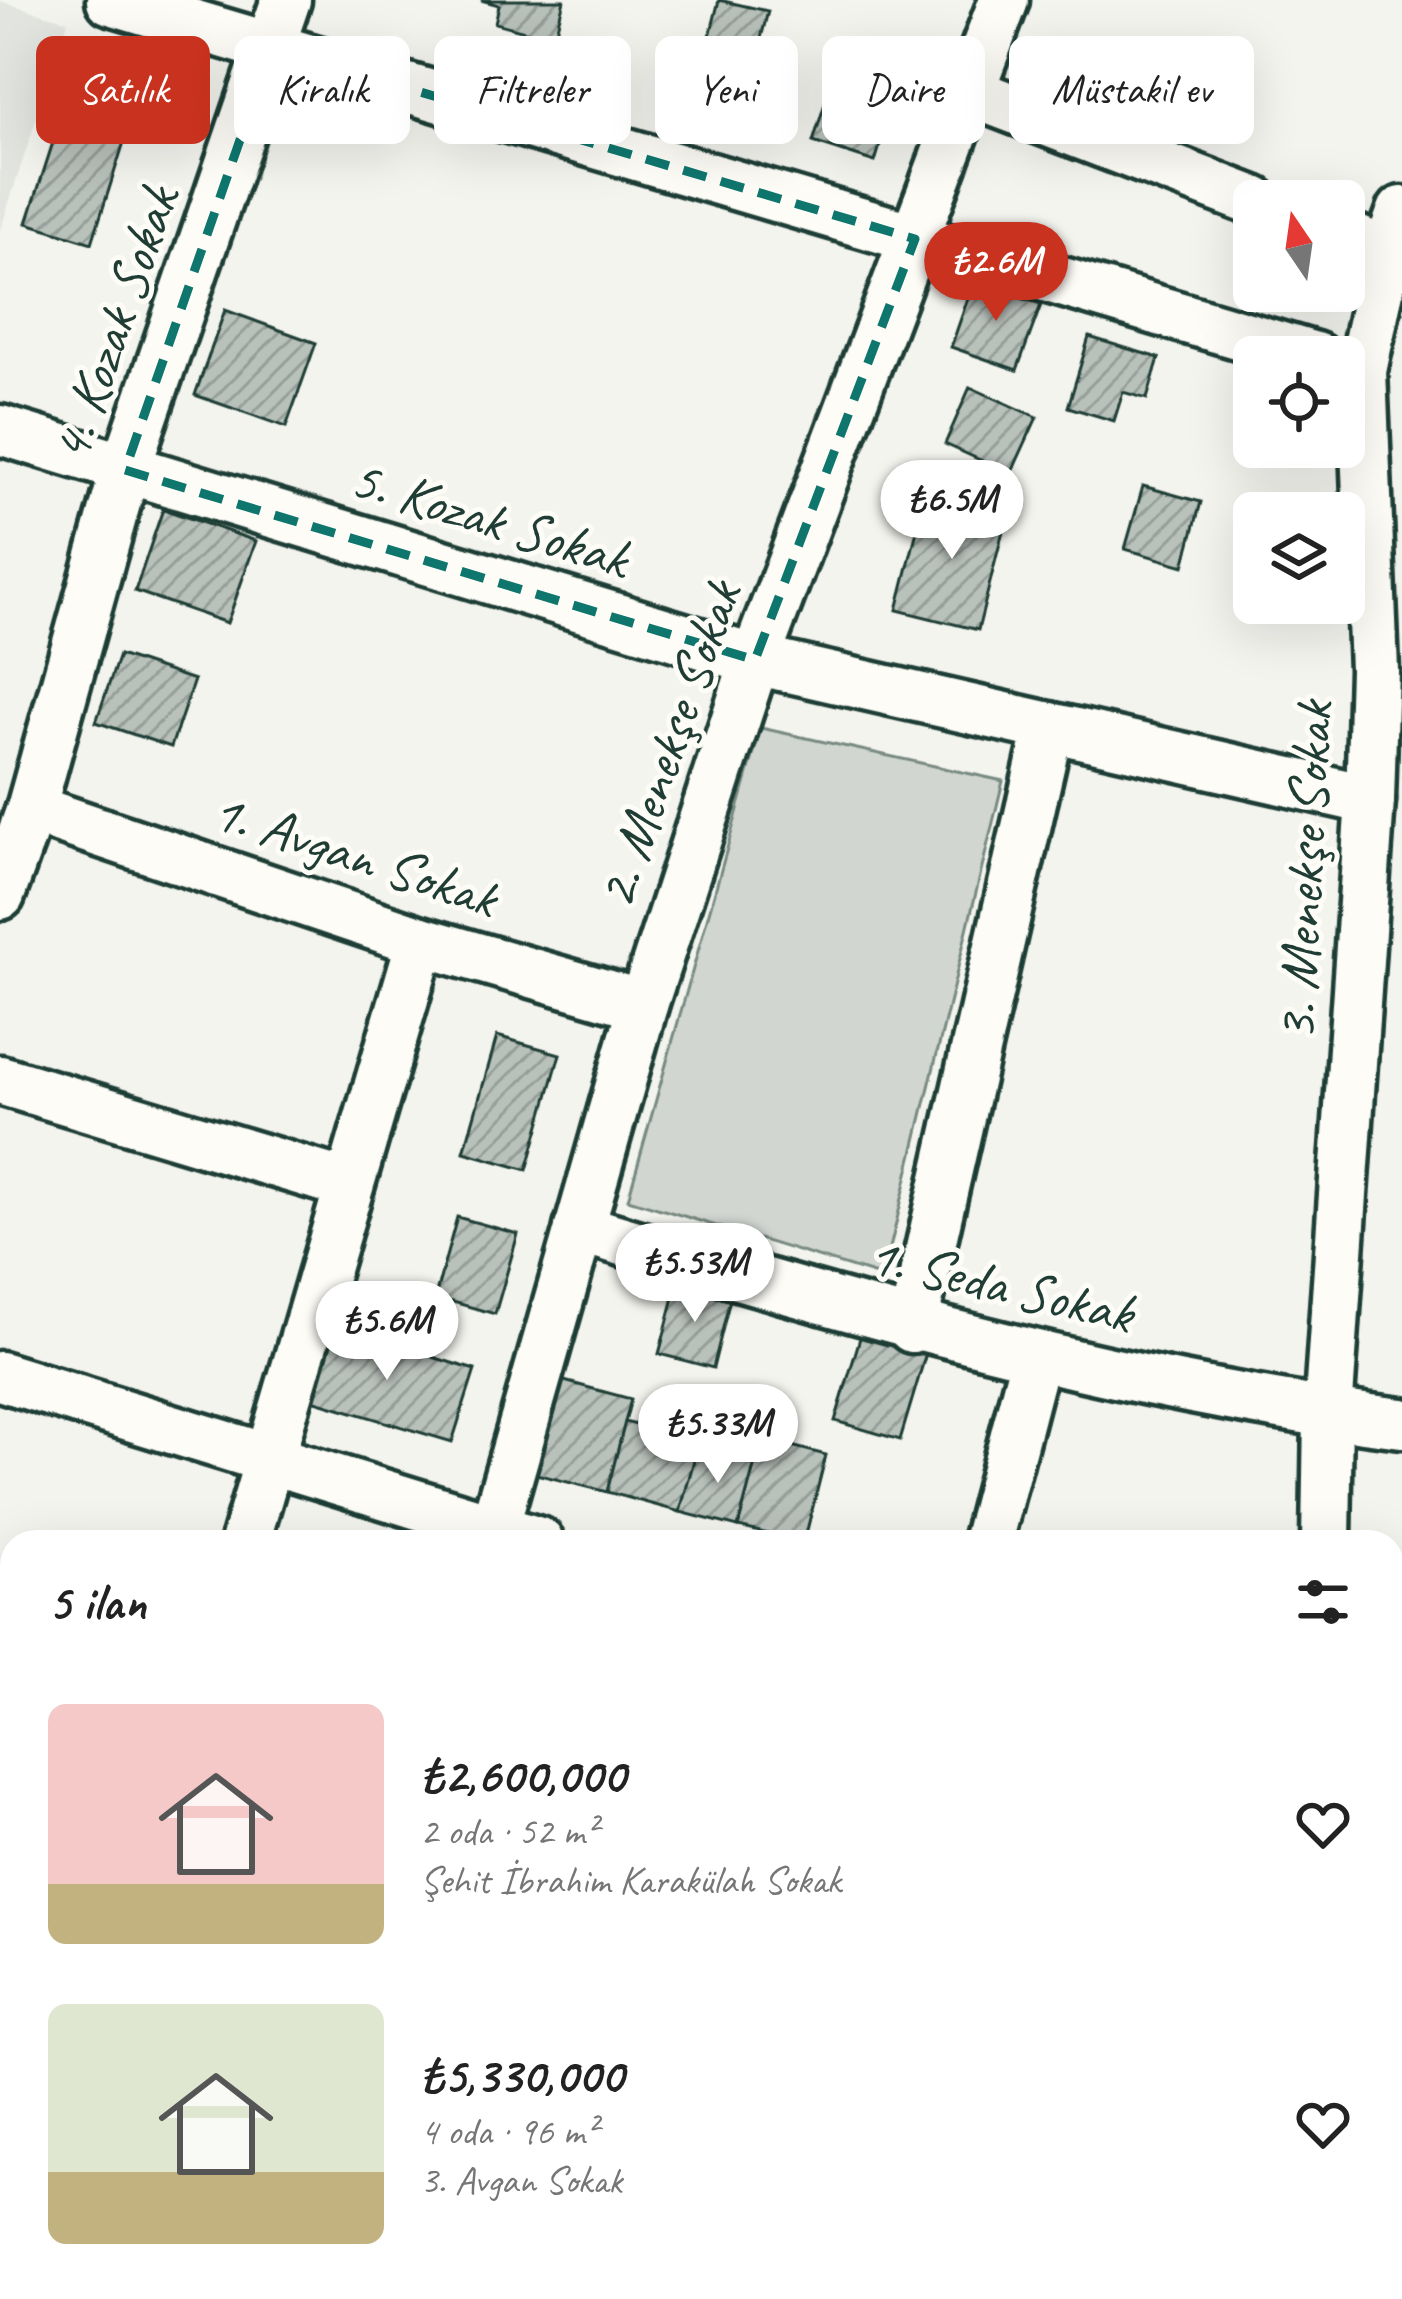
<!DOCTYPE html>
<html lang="tr">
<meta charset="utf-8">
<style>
:root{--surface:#fff;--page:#f6f6f6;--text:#222;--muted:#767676;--accent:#c8321e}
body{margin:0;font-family:Caveat,sans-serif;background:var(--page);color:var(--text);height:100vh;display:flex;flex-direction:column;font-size:45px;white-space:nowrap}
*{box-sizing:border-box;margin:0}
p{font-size:39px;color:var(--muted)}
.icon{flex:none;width:66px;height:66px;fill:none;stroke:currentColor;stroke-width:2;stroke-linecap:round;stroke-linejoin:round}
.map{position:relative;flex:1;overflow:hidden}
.sheet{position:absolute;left:0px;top:1530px;width:1404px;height:771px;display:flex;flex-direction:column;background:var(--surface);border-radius:36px 36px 0 0;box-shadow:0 12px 48px #0002}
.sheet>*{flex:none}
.top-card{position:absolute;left:36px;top:36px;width:1332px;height:108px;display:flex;gap:24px}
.needle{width:78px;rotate:347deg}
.controls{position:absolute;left:1233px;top:180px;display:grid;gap:24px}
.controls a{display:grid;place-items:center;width:132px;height:132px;border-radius:18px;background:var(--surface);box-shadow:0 12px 48px #0002;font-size:60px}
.price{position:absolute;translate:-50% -102px;padding:0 27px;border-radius:42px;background:#fff;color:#222;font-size:39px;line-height:78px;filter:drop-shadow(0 3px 6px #0008)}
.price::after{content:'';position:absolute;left:50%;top:72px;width:36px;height:27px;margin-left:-18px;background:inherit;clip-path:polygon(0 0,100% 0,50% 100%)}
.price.active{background:var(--accent);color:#fff}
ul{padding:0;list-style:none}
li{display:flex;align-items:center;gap:36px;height:300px;padding:0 48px}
li span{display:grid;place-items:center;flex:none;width:336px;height:240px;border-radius:18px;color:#555}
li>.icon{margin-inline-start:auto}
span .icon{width:144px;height:144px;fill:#fffc;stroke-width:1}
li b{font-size:51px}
h2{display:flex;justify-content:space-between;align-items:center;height:144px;padding:0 48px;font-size:51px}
.tag{padding:0 42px;border-radius:18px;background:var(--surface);box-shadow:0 12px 48px #0002;font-size:42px;line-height:108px}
.tag.active{background:var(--accent);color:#fff}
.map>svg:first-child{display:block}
.built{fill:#e2e5df}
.green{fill:#d1d6d1;stroke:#788a82;stroke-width:3}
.building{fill:url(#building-hatch);stroke:#1f3d34;stroke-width:3}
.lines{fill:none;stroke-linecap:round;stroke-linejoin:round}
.minor-casing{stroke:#1f3d34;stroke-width:57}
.minor{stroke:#fdfcf7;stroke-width:48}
.marked{fill:none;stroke:#0f766e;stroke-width:9;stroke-dasharray:24 15;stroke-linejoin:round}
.labels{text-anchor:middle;stroke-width:10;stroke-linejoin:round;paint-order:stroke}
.street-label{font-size:57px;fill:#1f3d34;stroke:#fdfcf7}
</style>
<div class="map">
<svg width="1402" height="2299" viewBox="0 0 1402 2299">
<defs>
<pattern id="building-hatch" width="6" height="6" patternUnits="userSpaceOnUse" patternTransform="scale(3)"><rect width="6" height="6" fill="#b9c1bb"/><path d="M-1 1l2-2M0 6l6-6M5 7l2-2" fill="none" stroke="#969e99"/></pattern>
</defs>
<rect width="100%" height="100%" fill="#f4f4ef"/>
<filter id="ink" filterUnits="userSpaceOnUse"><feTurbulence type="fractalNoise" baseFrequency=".00833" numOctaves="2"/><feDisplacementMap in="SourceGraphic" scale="24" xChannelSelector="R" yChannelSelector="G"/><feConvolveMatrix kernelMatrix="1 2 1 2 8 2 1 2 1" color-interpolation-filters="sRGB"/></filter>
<g filter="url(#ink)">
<polygon class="built" points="0,1 68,21 0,231"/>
<polygon class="green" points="761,728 1003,781 883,1277 628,1199"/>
<g class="building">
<polygon points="481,0 564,0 554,39 495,23 499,5"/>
<polygon points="719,0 768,11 750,81 702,68"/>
<polygon points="85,43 149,63 92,243 27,223"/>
<polygon points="834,74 896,93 875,162 813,142"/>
<polygon points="975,278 1042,302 1017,370 951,347"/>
<polygon points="225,310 316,343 286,427 195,395"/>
<polygon points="1089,337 1159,358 1147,399 1123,392 1114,421 1068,407"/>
<polygon points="970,387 1037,417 1011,474 945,444"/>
<polygon points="1143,486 1201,502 1184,566 1125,549"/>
<polygon points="926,495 1007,515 978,630 897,610"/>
<polygon points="163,509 256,541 227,623 135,591"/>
<polygon points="119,655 194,680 171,747 96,722"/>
<polygon points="497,1036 560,1054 527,1170 464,1152"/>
<polygon points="457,1217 518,1234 495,1314 435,1297"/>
<polygon points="678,1282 731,1295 713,1368 659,1354"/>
<polygon points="322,1323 475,1370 452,1442 299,1396"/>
<polygon points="862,1331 927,1350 900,1440 835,1421"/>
<polygon points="553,1378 631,1399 607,1492 528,1472"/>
<polygon points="674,1410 706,1419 680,1512 607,1492 625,1422 667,1433"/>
<polygon points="761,1438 826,1455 804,1542 738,1527"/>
<polygon points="698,1445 756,1459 738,1527 680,1512"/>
<polygon points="0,1622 12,1623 12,1689 0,1689"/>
<polygon points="0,1861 12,1863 12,1944 0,1942"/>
<polygon points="1392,2243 1402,2244 1402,2299 1349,2299 1350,2289 1392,2289"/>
<polygon points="1146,2289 1211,2289 1210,2299 1144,2299"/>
</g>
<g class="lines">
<g class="minor-casing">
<g id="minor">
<polyline points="111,0 1315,357"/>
<polyline points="970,92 1254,201"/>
<polyline points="1344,235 1387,252"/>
<polyline points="0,430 755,660 1370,800"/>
<polyline points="31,809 421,941 643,1005"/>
<polyline points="0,895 31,809 125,470 286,0"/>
<polyline points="0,1080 349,1185"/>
<path d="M579,1228C850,1309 1120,1388 1402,1423"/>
<polyline points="912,1328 1049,727"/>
<polyline points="0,1376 539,1542"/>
<polyline points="245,1542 421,941"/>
<polyline points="490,1542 643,1005 755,660 1004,0"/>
<polyline points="987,1542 1035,1358"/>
<polyline points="1326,1542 1328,1414 1370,800 1374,670 1362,371 1387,252 1402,211"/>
<polyline points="0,2063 12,2064"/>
<polyline points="1392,2202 1402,2203"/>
<polyline points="241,2299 243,2289"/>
<polyline points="849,2299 851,2289"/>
<polyline points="1300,2299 1302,2289"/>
</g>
</g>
<use href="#minor" class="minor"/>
</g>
</g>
<path class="marked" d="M272,48L915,239L755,660L125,470Z"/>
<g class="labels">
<g class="street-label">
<text transform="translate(113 324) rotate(-71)" y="20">4. Kozak Sokak</text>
<text transform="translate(490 517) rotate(17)" y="20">5. Kozak Sokak</text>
<text transform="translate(667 744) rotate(-71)" y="20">2. Menekşe Sokak</text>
<text transform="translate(355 853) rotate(18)" y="20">1. Avgan Sokak</text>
<text transform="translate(1303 871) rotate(-87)" y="20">3. Menekşe Sokak</text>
<text transform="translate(1001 1283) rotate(13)" y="20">1. Seda Sokak</text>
</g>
</g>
</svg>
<div class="controls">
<a><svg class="needle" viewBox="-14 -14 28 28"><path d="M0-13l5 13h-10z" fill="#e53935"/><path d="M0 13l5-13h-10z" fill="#767676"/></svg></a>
<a><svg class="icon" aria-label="locate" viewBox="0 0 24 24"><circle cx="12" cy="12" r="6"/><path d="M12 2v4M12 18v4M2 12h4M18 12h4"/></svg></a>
<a><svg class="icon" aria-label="layers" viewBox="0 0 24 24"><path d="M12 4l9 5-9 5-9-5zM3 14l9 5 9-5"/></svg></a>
</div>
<b class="price active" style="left:996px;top:324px">₺2.6M</b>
<b class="price" style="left:952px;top:562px">₺6.5M</b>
<b class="price" style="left:695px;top:1325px">₺5.53M</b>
<b class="price" style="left:387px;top:1383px">₺5.6M</b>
<b class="price" style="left:718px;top:1486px">₺5.33M</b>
<div class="top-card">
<a class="tag active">Satılık</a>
<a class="tag">Kiralık</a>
<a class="tag">Filtreler</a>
<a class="tag">Yeni</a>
<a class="tag">Daire</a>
<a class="tag">Müstakil ev</a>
</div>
<section class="sheet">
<h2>5 ilan<svg class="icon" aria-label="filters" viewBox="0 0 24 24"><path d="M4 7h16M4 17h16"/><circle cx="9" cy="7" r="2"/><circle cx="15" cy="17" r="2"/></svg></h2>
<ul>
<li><span style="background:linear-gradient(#f6c9c9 75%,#c2b280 0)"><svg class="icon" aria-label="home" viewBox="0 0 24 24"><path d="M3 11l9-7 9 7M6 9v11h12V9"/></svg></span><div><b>₺2,600,000</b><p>2 oda · 52 m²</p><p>Şehit İbrahim Karakülah Sokak</p></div><svg class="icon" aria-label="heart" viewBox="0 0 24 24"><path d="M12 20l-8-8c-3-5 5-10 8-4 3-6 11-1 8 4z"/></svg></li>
<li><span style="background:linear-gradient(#dfe7d0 70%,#c2b280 0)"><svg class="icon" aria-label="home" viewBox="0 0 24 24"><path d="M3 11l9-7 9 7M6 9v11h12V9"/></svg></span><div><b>₺5,330,000</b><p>4 oda · 96 m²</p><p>3. Avgan Sokak</p></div><svg class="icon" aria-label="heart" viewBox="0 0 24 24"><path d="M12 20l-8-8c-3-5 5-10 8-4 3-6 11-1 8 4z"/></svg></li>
</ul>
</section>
</div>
